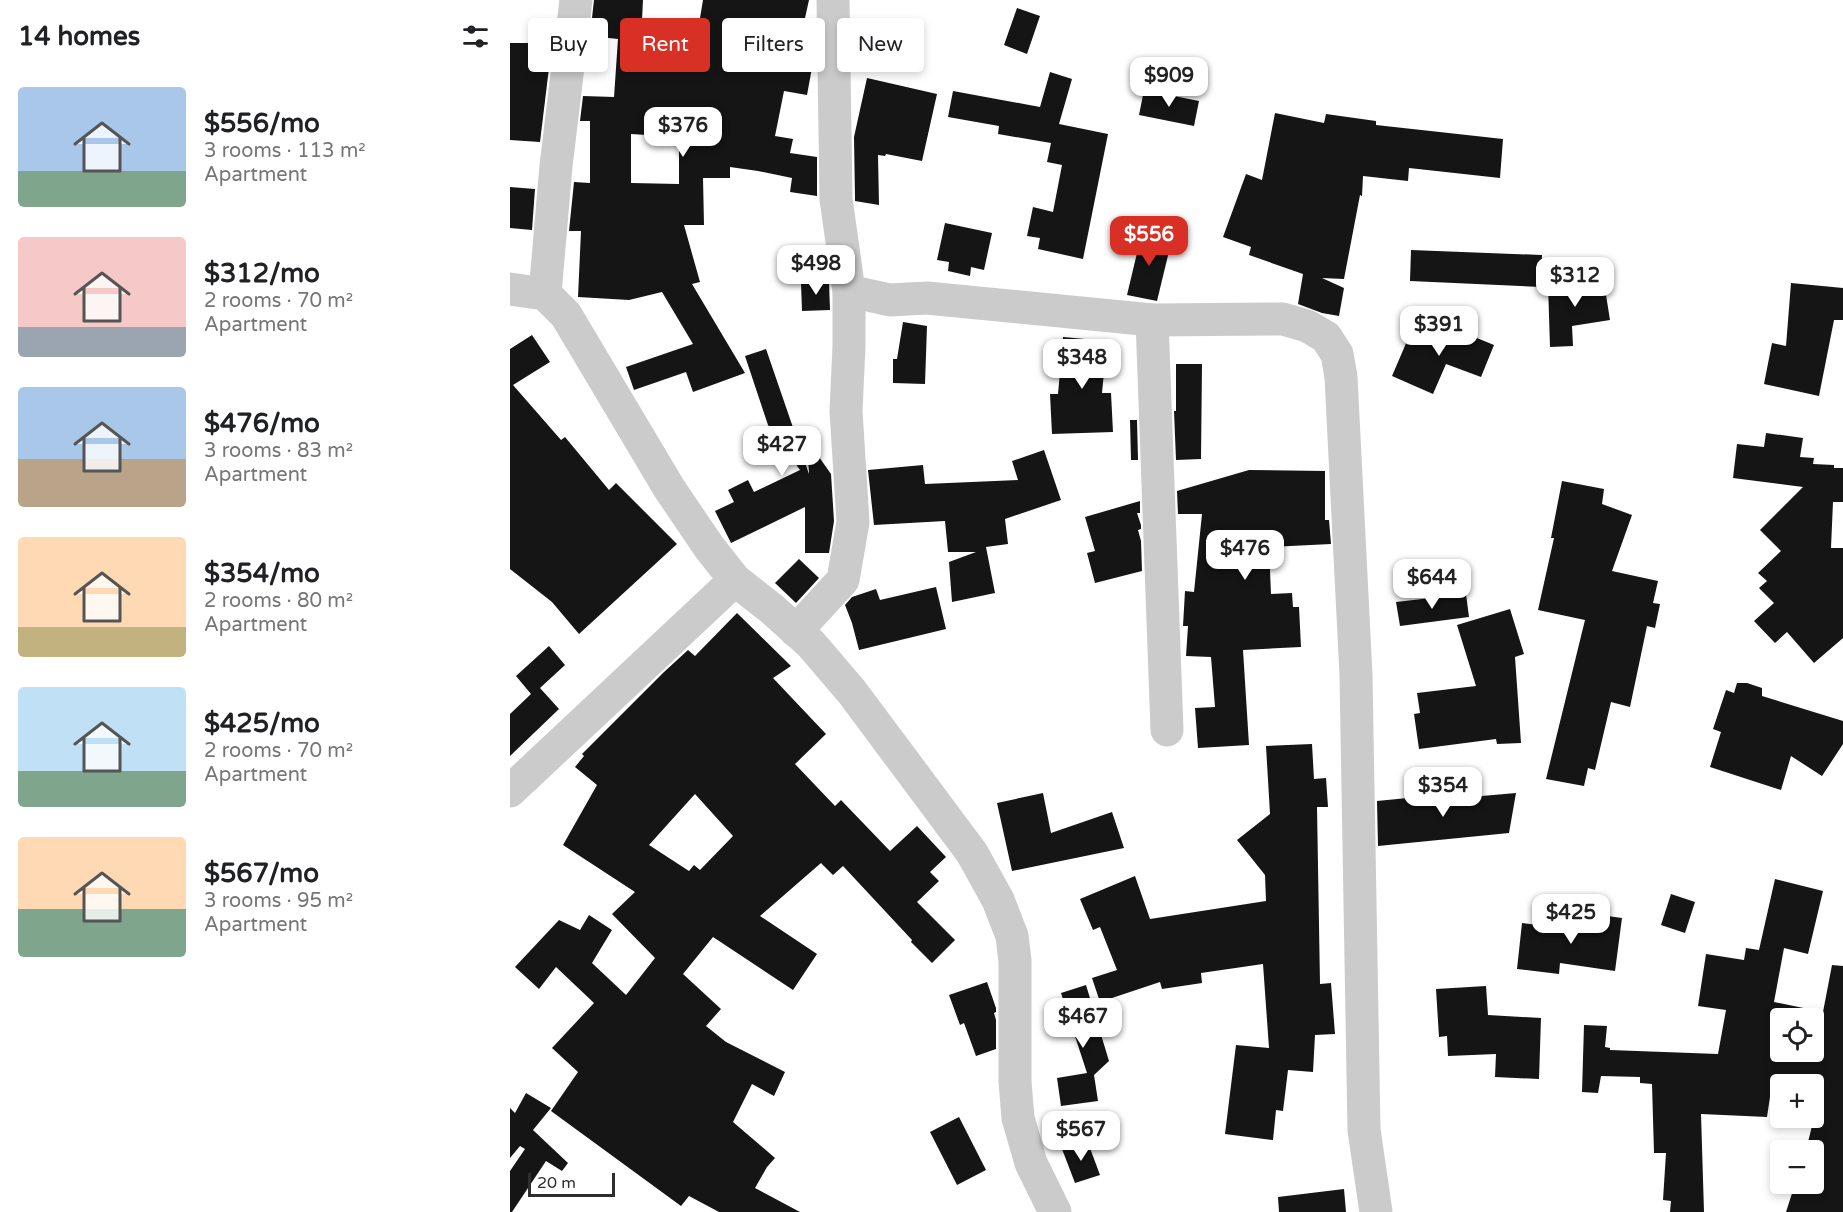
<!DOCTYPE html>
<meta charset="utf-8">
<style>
:root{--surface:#fff;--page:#f6f6f6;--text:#202124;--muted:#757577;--accent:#d93025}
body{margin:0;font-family:"Varela Round",sans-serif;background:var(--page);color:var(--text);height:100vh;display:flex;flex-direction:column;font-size:22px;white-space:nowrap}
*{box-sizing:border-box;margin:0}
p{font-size:20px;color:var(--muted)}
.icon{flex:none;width:33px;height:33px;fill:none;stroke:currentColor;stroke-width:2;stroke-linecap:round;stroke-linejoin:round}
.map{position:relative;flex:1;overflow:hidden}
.details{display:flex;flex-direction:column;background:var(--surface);width:510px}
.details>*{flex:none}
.hud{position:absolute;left:18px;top:18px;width:570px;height:54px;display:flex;gap:12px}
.controls{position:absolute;left:1260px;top:1008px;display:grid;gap:12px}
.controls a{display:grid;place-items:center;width:54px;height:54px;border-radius:6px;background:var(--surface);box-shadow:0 3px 9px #0003;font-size:30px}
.scale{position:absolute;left:18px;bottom:15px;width:87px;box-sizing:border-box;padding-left:6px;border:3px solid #2e2e2e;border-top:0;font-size:16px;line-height:21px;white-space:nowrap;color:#2e2e2e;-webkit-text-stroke:4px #fff;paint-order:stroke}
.price{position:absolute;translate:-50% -51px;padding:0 14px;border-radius:12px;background:#fff;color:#222;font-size:20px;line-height:39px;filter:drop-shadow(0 2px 3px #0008)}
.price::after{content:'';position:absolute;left:50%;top:36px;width:18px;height:14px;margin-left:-9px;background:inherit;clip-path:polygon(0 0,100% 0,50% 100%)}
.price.active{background:var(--accent);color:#fff}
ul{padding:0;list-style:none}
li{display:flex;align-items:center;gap:18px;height:150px;padding:0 18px}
li span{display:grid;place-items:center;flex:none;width:168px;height:120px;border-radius:6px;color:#555}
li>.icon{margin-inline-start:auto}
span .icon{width:72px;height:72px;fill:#fffc;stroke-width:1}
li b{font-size:26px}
h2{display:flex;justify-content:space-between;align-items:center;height:72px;padding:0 18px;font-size:26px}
.chip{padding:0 21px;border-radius:6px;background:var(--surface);box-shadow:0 3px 9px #0003;font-size:21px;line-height:54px}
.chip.active{background:var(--accent);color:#fff}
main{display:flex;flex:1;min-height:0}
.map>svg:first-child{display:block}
.building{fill:#151515;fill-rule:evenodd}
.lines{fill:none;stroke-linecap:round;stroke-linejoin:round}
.minor{stroke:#cbcbcb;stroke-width:33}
</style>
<main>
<section class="details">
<h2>14 homes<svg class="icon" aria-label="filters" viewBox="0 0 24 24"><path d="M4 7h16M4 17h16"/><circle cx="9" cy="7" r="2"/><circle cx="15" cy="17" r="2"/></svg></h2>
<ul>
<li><span style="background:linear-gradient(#a9c7e8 70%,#7fa58c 0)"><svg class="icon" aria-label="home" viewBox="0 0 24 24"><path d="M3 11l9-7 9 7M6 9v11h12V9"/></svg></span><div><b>$556/mo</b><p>3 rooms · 113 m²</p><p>Apartment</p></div></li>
<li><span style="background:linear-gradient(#f6c9c9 75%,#9aa5b1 0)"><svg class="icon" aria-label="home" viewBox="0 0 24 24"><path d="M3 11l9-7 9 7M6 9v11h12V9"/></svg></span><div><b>$312/mo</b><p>2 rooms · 70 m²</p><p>Apartment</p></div></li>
<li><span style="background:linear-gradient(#a9c7e8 60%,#b9a48a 0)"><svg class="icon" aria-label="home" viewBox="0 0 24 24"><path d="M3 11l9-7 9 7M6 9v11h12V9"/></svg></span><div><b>$476/mo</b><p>3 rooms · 83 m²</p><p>Apartment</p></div></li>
<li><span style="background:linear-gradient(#ffd9b3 75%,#c2b280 0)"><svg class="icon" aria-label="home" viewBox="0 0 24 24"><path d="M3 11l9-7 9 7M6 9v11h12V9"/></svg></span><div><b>$354/mo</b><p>2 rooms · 80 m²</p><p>Apartment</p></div></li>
<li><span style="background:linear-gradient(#bfe0f5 70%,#7fa58c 0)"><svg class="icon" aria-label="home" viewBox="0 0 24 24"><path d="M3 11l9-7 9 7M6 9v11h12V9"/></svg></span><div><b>$425/mo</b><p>2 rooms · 70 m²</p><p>Apartment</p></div></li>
<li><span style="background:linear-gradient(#ffd9b3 60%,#7fa58c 0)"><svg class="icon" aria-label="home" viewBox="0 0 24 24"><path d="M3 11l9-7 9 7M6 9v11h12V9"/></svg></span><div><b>$567/mo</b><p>3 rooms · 95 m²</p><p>Apartment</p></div></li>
</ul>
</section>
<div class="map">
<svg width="1333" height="1212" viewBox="0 0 1333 1212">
<rect width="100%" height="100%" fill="#fff"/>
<g class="building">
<path d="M84,0H133L132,20L142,21L140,46L181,55L185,30H188L193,0H299L293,27L296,28L290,54L304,57L297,95L274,91L265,136L283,139L280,153L307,157V196L280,192L282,178L248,171L220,167V178H193L194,225H174L190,282L182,284L235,373L183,392L176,372L124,390L116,367L183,344L152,292L119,300L68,297L71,231H59L64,182L80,183V121H70L73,96L104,97L108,39L80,36ZM121,134L169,137V184L121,183Z"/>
<polygon points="507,8 530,16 517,54 494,45"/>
<polygon points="0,43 42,43 30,142 0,140"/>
<polygon points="540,72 562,79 549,124 598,134 573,259 528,249 530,238 517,236 523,207 543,212 552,165 537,162 541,143 488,134 489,126 438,117 443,91 530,107"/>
<polygon points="357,78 427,94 412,161 376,154 375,156 368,155 369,205 345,201 345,198 344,137"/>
<polygon points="634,90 689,101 684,126 629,115"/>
<polygon points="765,113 814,123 816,114 866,121 866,125 993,139 990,178 899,168 898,181 853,176 852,196 850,195 834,279 812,278 834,288 829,316 812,313 788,304 793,274 739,255 741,247 713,237 736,174 752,180"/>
<polygon points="0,187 25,189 22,230 0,228"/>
<polygon points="435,223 482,233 474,270 461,267 460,276 438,271 439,262 427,260"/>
<polygon points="632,232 662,239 647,301 617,295"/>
<polygon points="901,250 1032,255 1031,287 900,281"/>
<polygon points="1093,276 1100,320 1062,326 1063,346 1040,347 1038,284"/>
<polygon points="319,282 320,310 292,311 291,283"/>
<polygon points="1281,283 1333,288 1333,320 1324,320 1309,396 1254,384 1262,343 1276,346"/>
<polygon points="906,320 960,343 962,336 984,345 971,377 936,364 923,394 882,376"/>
<polygon points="393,322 417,326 415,384 383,383 383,359 387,359"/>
<polygon points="22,335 40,362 3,385 51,440 55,437 99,490 106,483 167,544 69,634 42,602 0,569 0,349"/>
<polygon points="553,337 597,341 592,393 601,393 603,432 542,434 540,394 548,394"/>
<polygon points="256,349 299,474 297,440 321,474 324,521 319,553 295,553 295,507 221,543 205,511 224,502 218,490 238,480 244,492 290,470 258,425 235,356"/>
<polygon points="666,364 692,364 691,459 666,460 664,411 666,411"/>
<polygon points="620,420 627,420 628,460 621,460"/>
<polygon points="1256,433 1293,438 1290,457 1304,458 1303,464 1324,465 1324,468 1333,468 1333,502 1323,502 1321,548 1333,548 1333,638 1304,663 1277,632 1265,643 1244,621 1264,603 1249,588 1257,581 1248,573 1271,551 1250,530 1293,487 1223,478 1227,444 1254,447"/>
<polygon points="534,450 551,500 495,519 498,544 476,547 485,593 442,602 439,562 466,552 438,552 435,521 364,525 358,470 413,465 415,484 508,480 502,461"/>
<polygon points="739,470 815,471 815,520 819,520 821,544 759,547 761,594 782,593 783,607 789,607 791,647 733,650 739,745 688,748 685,708 705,707 701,657 676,656 678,626 673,626 675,591 684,592 692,514 668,514 667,491"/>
<polygon points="1052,481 1094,489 1092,504 1122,515 1102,571 1148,581 1143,603 1150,604 1145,628 1137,626 1120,707 1101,702 1085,770 1078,768 1074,786 1036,779 1075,620 1028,610 1044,538 1041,538"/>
<polygon points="630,501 630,513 627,513 631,525 631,529 628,530 631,541 632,571 585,583 577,553 585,551 575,517"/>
<polygon points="289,559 309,578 286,603 265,583"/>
<polygon points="426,587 436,629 349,650 342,623 335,605 342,597 366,589 370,600"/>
<polygon points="956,594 959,617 890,626 886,602"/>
<polygon points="1000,609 1014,654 1005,657 1011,743 987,744 986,739 909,749 904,714 910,713 907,693 966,686 947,625"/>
<path d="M227,613L281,666L263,678L316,734L285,764L325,806L331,800L380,851L407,826L436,857L420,872L429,881L407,902L445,940L422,963L401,942L402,940L333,866L323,875L311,863L250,916L307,954L283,990L203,937L173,974L211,1009L196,1026L216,1042L275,1072L264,1096L242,1084L223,1122L265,1158L257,1167L245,1188L290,1212H209L179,1196L171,1206L41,1111L68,1072L42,1048L84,1003L46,967L29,989L5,967L49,920L70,930L79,915L102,930L82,963L116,995L145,958L102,914L125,892L53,845L87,785L65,767L74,756L72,754L154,672L178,650L185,656ZM185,794L223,836L190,870L184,865L179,871L139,845Z"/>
<polygon points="39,646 55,665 30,688 49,709 0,756 0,714 21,694 6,676"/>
<polygon points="1227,683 1237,683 1252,688 1252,696 1333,721 1333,744 1312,776 1281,756 1271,790 1200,767 1211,732 1203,729 1216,690 1224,693"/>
<polygon points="802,744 804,779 816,778 818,807 807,807 810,984 821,983 825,1034 805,1035 803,1072 778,1070 773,1111 766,1110 763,1140 715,1134 726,1045 759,1048 753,964 691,973 692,983 652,989 650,982 590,1002 582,978 607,970 590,927 583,930 570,899 625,876 640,919 756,901 755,875 727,840 760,814 756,746"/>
<polygon points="533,793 541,833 602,812 614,848 502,871 487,803"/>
<polygon points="948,793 949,798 1006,793 999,833 868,846 867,801"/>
<path d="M1265,879L1313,891L1298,954L1274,948L1264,1002L1313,1012L1322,965L1333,966V1212H1276L1285,1184H1304V1150H1296L1304,1118V1084H1270V1101L1260,1097L1257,1117L1191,1114L1194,1212H1160L1161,1201L1153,1200L1156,1153H1144L1142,1084L1130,1083V1077L1091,1076L1088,1093L1072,1092L1074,1025L1097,1026L1095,1047L1100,1048V1050L1208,1054L1216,1010L1188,1006L1196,954L1234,960L1236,948L1249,950ZM1270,1018H1304V1052H1270Z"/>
<polygon points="1161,894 1185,902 1175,933 1151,925"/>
<polygon points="1069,912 1112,918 1105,971 1050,963 1049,974 1007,969 1012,923 1067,930"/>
<polygon points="477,982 486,1008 486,1012 484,1013 486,1020 486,1049 466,1056 454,1023 450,1025 439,995"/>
<polygon points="576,985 599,1061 584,1075 588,1101 551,1106 547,1078 577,1073 551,993"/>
<polygon points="976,986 978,1015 1031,1018 1029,1079 985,1077 986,1054 938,1056 937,1036 929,1037 926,989"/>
<polygon points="16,1093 41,1108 23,1130 58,1163 52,1171 36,1161 2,1212 0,1212 0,1171 15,1149 10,1146 0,1158 0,1108 5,1113"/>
<polygon points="449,1117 476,1170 447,1185 420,1132"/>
<polygon points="577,1140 590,1175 565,1183 552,1149"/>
<polygon points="834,1189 836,1212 769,1212 768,1197"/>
</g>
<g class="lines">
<g class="minor">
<polyline points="323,0 326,199 339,291 380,300 417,298 642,320 773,319 797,326 816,337 827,354 831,377 846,675 854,1130 866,1212"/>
<polyline points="0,289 35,294 56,315 159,488 199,547 225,580 262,609 301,644 342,692 462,853 488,900 502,936 505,961 505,1082 508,1118 521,1163 545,1212"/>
<polyline points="35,294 46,166 66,0"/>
<polyline points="642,320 657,730"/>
<polyline points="286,631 333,580 343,522 336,411 339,346 339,291"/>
<polyline points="0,791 225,580"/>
</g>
</g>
</svg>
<div class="controls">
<a><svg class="icon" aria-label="locate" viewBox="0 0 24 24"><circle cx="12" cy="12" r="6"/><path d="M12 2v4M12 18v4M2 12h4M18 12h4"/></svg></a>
<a>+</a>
<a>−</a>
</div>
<div class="scale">20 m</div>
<b class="price" style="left:659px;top:108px">$909</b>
<b class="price" style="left:173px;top:158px">$376</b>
<b class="price active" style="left:639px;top:267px">$556</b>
<b class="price" style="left:306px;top:296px">$498</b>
<b class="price" style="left:1065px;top:308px">$312</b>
<b class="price" style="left:929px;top:357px">$391</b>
<b class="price" style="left:572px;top:390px">$348</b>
<b class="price" style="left:272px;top:477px">$427</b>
<b class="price" style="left:735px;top:581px">$476</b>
<b class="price" style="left:922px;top:610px">$644</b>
<b class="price" style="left:933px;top:818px">$354</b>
<b class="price" style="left:1061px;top:945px">$425</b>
<b class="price" style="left:573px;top:1049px">$467</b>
<b class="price" style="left:571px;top:1162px">$567</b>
<div class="hud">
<a class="chip">Buy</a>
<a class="chip active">Rent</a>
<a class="chip">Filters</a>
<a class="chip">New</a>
</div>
</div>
</main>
